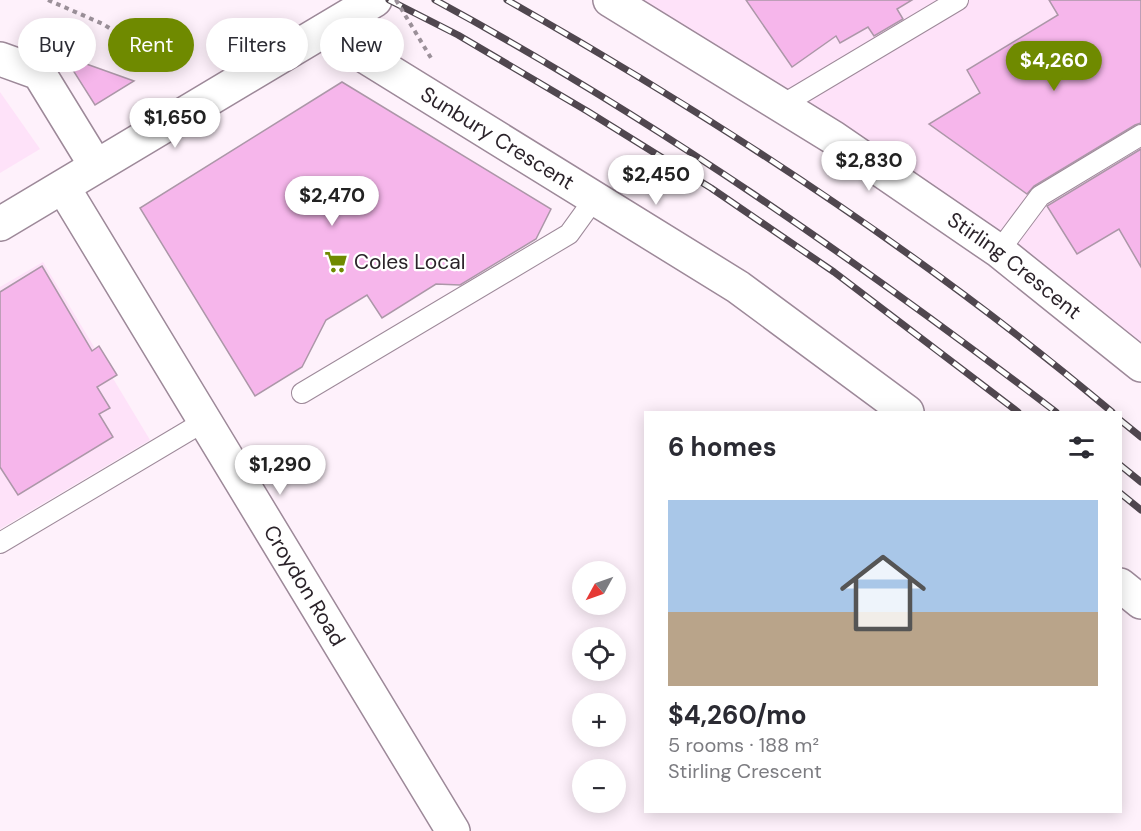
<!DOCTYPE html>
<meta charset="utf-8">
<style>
:root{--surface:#fff;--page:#f2f2f3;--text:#2b2b33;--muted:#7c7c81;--line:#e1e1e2;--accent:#6f8a00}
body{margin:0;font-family:"DM Sans",sans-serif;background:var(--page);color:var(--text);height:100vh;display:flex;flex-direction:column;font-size:22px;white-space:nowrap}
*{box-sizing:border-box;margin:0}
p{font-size:20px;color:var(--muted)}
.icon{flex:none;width:33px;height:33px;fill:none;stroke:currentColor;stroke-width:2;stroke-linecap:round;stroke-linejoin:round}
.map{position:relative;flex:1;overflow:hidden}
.panel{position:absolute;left:644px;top:411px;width:478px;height:402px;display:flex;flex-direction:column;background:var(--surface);border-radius:0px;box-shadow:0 3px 15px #0003}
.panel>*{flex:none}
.guide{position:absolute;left:18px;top:18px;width:536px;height:54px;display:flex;gap:12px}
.needle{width:39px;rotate:230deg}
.buttons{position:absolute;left:572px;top:561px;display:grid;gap:12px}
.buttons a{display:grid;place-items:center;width:54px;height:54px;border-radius:50%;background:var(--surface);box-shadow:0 3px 15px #0003;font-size:30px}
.price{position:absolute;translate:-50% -51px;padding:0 14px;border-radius:21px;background:#fff;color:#222;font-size:20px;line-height:39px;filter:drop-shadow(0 2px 3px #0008)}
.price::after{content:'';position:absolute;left:50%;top:36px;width:18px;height:14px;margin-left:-9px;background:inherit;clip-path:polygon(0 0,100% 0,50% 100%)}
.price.current{background:var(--accent);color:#fff}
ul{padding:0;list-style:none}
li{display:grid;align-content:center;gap:12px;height:318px;padding:0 24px}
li+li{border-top:2px solid var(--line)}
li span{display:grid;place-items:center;height:186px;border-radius:0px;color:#555}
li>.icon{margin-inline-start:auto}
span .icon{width:108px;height:108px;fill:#fffc;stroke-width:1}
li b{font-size:26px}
h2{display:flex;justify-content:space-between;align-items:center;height:72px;padding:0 24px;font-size:26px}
.pill{padding:0 21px;border-radius:27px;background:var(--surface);box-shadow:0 3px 15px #0003;font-size:21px;line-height:54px}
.pill.current{background:var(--accent);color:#fff}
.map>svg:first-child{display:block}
.built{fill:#fee2f9}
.building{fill:#f6b6eb;stroke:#ac97a8;stroke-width:1.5}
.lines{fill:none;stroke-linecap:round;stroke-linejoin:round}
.service-casing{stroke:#9d8999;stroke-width:22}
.minor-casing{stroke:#9d8999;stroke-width:36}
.secondary-casing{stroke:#9d8999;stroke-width:36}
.path{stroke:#9b9099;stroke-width:4;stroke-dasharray:4.5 4.5;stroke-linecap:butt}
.service{stroke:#fff;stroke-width:20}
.minor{stroke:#fff;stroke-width:33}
.secondary{stroke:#fff;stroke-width:33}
.rail-casing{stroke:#50474f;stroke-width:7}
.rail{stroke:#fff;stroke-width:4.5;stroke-dasharray:14;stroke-linecap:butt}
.path-bridge{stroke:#9b9099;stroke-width:4;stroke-dasharray:4.5 4.5;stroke-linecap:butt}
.labels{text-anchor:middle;stroke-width:4.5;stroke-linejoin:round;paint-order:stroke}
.street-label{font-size:21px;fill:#2b232a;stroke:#fff}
.poi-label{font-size:21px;fill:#2b232a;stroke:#fff;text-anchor:start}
</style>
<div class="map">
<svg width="1141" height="831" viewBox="0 0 1141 831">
<rect width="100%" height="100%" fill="#fef1fb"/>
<g class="built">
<polygon points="610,0 1141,0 1141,365"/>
<polygon points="0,92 40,149 0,173"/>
<polygon points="43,262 150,440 0,529 0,287"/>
</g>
<g class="building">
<polygon points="746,0 912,0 897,9 903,19 874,36 868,27 840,43 836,36 792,67"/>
<polygon points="1049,0 1141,0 1141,123 1135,125 1034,186 1027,194 929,124 980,93 967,70 1058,15"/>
<polygon points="64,56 134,81 95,105"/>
<polygon points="342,82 551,209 536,239 460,285 436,284 382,318 367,295 326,320 302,367 255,396 140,208"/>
<polygon points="1141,149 1141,267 1119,229 1077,254 1047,206"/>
<polygon points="42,266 92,351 99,346 117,375 97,387 110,408 99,414 113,437 18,495 0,467 0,292"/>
</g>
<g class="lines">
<g class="service-casing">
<g id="service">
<polyline points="782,105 958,0"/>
<polyline points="999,251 1040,196 1141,135"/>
<polyline points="302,393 569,234 595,198"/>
<polyline points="0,543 205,421"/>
</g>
</g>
<g class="minor-casing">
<g id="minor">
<path id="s1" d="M610,0L834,138L999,251L1141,365"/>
<path id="s2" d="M324,31L738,287L907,412"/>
<polyline points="0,59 39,73 96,166"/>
<path id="s3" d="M63,187L453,831"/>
<polyline points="1120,585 1141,602"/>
</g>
</g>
<g class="secondary-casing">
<polyline id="secondary" points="0,224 375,0"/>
</g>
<polyline class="path" points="48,0 103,24 173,69"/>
<use href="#service" class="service"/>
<use href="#minor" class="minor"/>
<use href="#secondary" class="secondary"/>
<g class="rail-casing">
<g id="rail">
<polyline points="389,0 458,35 587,111 711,188 834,272 1018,412"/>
<path d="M435,0C653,118 859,262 1056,412"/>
<path d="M507,0C719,120 926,255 1112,412"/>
<polyline points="1120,420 1141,437"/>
<polyline points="1120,465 1141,482"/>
<polyline points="1120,493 1141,510"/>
</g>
</g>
<use href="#rail" class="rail"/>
<polyline class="path-bridge" points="396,0 431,58"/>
</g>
<defs>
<g id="supermarket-bare" transform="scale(1.8)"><path d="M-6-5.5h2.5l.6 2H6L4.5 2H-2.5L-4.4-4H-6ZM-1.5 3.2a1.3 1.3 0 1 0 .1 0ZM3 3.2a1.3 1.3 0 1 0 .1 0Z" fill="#6f8a00" stroke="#fff" stroke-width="2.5" paint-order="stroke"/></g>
</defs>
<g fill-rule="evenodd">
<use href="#supermarket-bare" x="336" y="262"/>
</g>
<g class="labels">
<g class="street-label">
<text dy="7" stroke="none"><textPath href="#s2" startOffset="204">Sunbury Crescent</textPath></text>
<text dy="7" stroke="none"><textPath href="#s1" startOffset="484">Stirling Crescent</textPath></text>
<text dy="7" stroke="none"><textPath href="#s3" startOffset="466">Croydon Road</textPath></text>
</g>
<g class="poi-label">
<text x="354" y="269">Coles Local</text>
</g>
</g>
</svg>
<div class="buttons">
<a><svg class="needle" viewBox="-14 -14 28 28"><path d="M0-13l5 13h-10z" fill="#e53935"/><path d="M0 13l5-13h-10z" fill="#7c7c81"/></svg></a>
<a><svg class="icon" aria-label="locate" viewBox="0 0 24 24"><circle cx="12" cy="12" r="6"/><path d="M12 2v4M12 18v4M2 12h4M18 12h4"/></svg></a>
<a>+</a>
<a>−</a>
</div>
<b class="price current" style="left:1054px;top:92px">$4,260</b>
<b class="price" style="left:175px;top:149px">$1,650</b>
<b class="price" style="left:869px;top:192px">$2,830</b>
<b class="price" style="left:656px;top:206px">$2,450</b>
<b class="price" style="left:332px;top:227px">$2,470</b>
<b class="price" style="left:280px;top:496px">$1,290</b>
<div class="guide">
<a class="pill">Buy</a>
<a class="pill current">Rent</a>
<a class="pill">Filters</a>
<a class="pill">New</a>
</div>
<section class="panel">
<h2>6 homes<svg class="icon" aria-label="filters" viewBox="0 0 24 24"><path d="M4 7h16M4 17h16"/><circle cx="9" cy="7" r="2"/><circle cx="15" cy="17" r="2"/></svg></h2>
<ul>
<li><span style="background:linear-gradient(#a9c7e8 60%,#b9a48a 0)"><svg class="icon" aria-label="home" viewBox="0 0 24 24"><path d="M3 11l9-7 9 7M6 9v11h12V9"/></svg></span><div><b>$4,260/mo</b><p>5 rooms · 188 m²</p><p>Stirling Crescent</p></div></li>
</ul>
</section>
</div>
